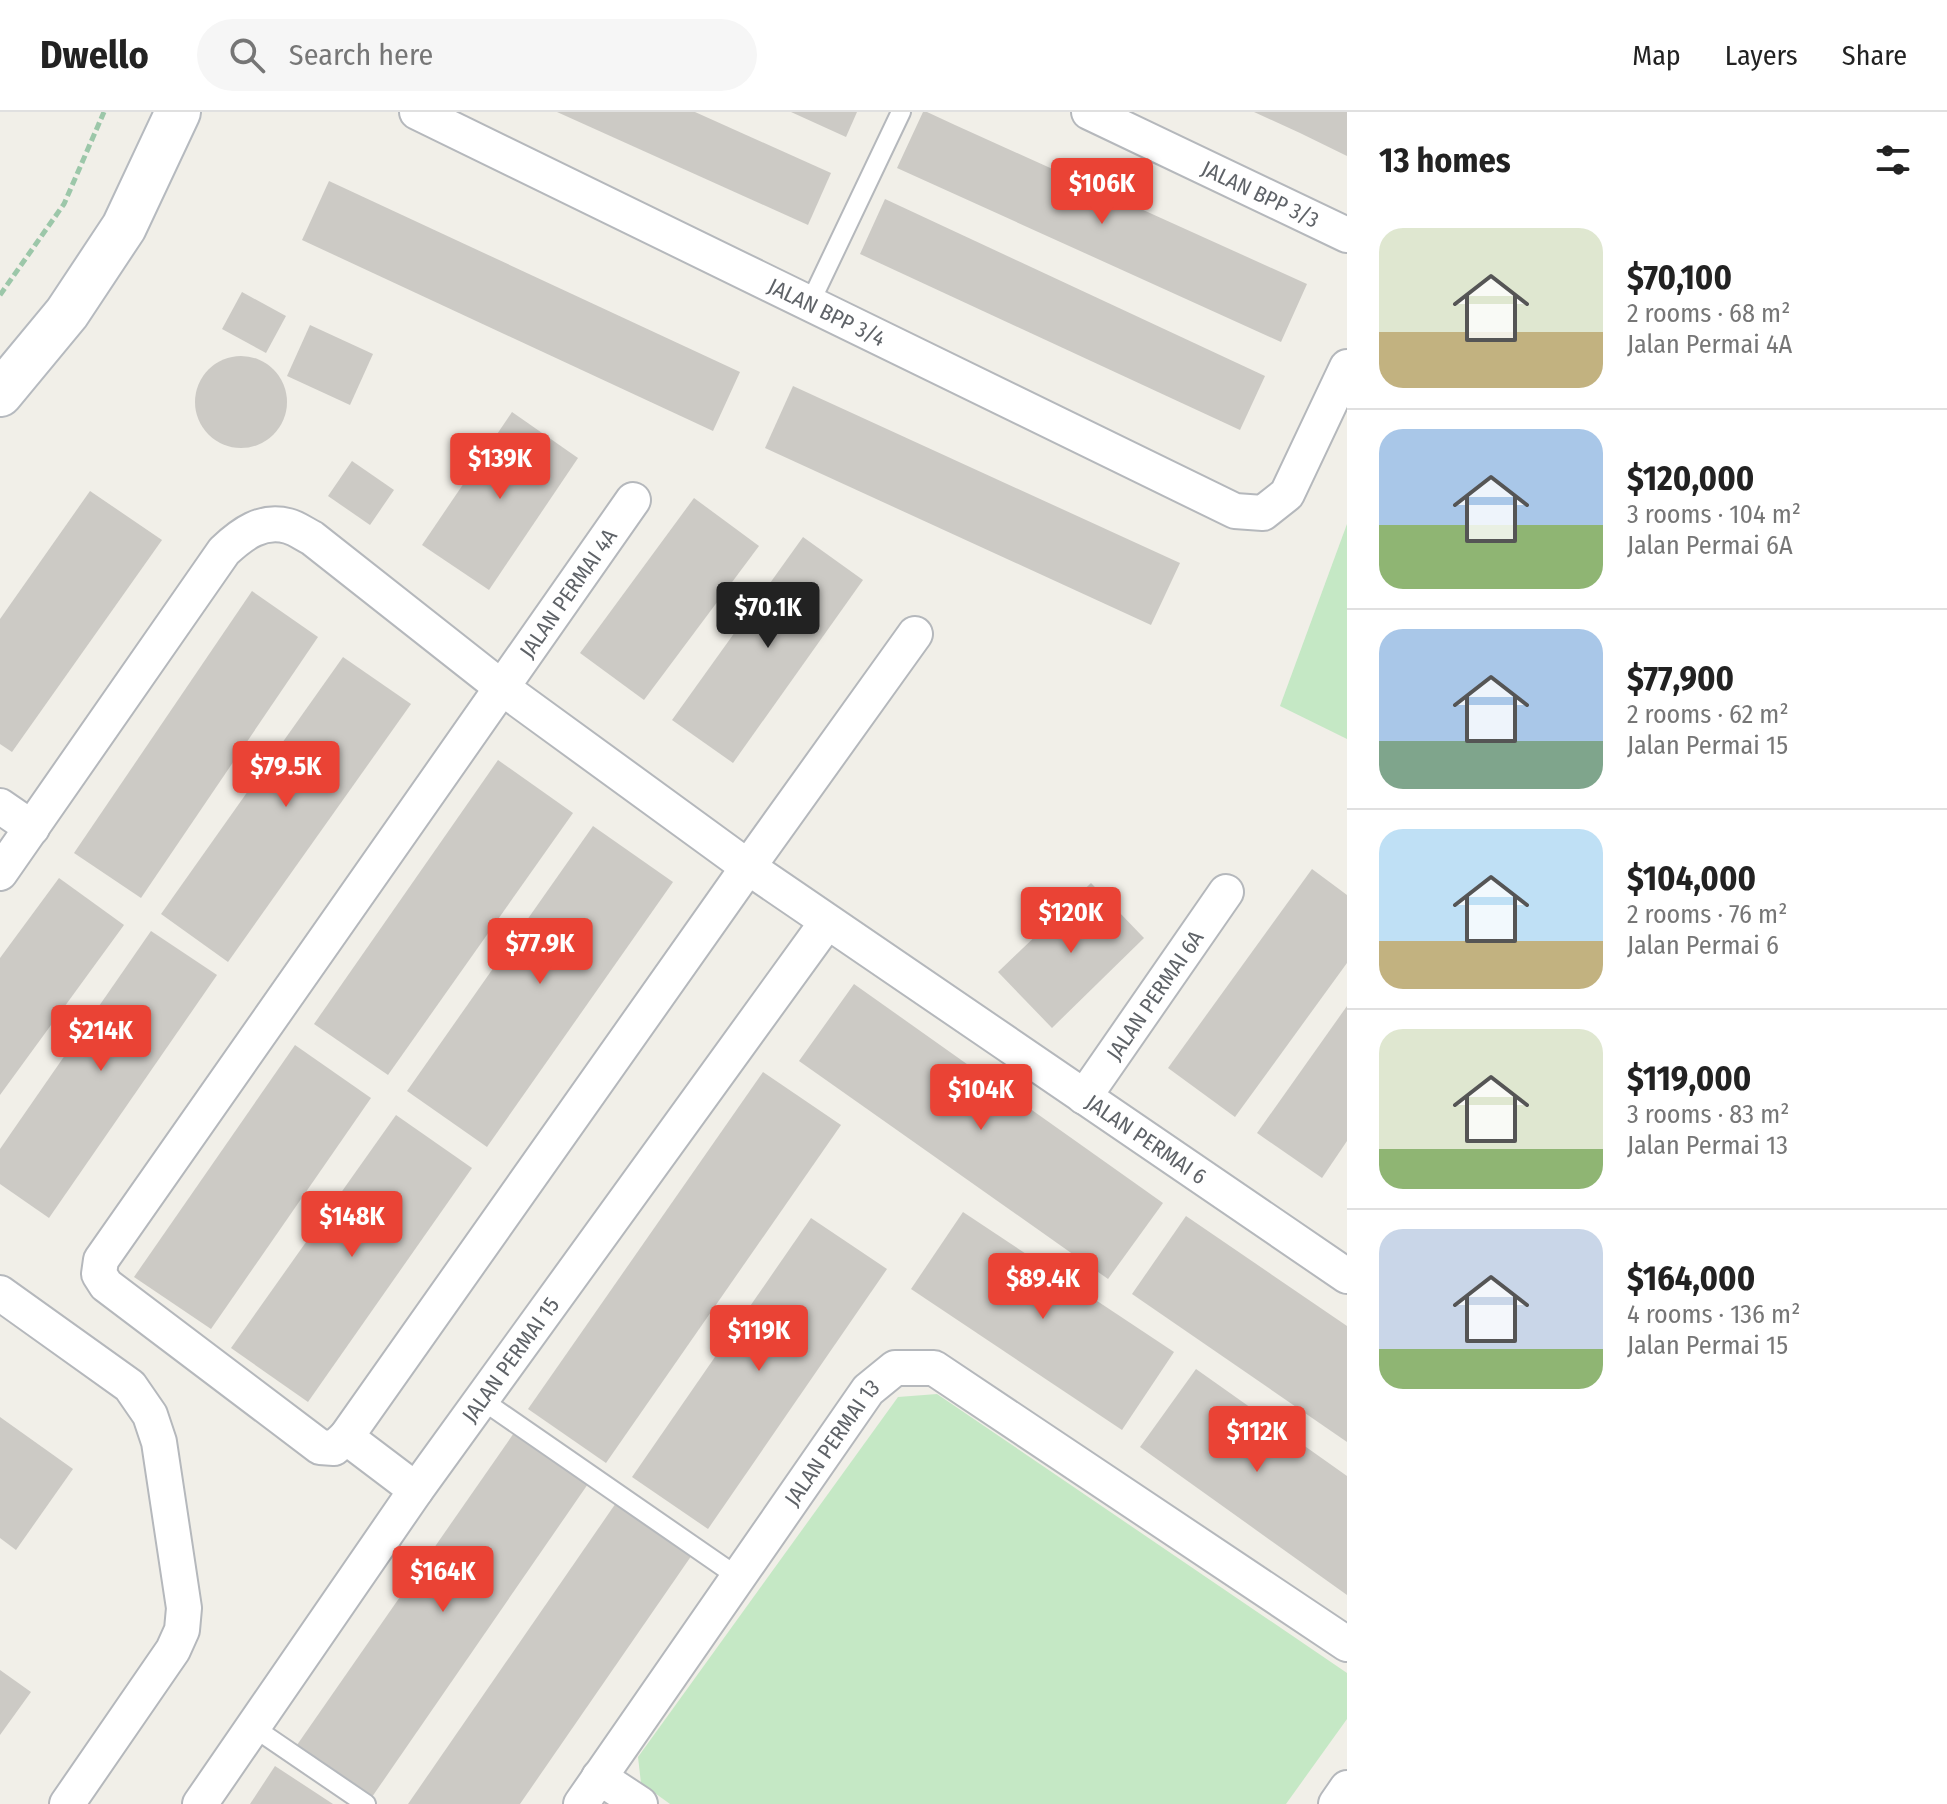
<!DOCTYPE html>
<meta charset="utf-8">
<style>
:root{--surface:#fff;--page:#f6f6f6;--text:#222;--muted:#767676;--line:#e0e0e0;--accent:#ea4335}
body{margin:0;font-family:"Fira Sans Condensed",sans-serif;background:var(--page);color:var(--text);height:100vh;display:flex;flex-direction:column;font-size:30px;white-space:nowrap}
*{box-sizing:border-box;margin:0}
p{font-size:26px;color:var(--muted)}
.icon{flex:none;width:44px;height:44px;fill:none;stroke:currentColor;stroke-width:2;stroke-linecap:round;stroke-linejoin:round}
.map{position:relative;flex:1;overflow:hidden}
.sheet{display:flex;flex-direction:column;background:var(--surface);width:600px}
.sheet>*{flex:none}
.price{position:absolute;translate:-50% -68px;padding:0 18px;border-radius:8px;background:var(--accent);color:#fff;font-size:26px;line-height:52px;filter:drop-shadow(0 2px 4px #0008)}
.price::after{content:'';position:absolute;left:50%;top:48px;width:24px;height:18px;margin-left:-12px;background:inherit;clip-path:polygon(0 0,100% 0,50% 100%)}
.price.selected{background:#222;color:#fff}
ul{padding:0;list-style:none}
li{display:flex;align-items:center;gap:24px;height:200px;padding:0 32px}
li+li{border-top:2px solid var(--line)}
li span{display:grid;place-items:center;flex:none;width:224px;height:160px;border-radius:24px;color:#555}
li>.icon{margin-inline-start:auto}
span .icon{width:96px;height:96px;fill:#fffc;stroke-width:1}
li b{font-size:34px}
h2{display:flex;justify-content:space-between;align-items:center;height:96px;padding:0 32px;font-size:34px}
header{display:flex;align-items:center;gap:48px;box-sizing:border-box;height:112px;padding:0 40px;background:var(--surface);border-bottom:2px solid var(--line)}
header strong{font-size:38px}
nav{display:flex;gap:44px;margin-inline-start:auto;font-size:28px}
.search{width:560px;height:72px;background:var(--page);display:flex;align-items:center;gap:20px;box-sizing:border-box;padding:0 28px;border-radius:44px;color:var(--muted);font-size:30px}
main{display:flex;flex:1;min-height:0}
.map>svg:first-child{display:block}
.green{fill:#c5e8c5}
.building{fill:#cccac5}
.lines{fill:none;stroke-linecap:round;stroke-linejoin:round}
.lane-casing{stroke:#b5b8bc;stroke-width:22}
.street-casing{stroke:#b5b8bc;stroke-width:38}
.secondary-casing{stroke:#b6babf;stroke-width:48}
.path{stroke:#9cc7a9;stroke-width:5;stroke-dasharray:8 4;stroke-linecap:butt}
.lane{stroke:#fff;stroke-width:18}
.street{stroke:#fff;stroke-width:34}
.secondary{stroke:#fff;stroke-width:44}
.labels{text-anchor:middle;stroke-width:6;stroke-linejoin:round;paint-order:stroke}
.street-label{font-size:22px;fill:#5f6368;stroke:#fff}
</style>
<header>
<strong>Dwello</strong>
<div class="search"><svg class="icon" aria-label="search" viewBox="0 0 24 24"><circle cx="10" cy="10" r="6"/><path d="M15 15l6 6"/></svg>Search here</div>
<nav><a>Map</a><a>Layers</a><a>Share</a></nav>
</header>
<main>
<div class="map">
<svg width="1347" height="1692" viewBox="0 0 1347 1692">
<rect width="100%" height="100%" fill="#f1efe8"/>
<g class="green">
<polygon points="1347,412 1347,627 1280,594"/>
<polygon points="937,1282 1347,1561 1347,1607 1286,1692 670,1692 641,1671 638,1645 898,1285"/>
</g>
<g class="building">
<polygon points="557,0 695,0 831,61 808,113"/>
<polygon points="791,0 857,0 846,25"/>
<polygon points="923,0 927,0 955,13 1307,172 1281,230 897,56"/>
<polygon points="1254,0 1347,0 1347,44 1300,21"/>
<polygon points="329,69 740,260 713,319 302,128"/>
<polygon points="885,87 1265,264 1240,318 860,142"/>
<polygon points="242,180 286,204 266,241 222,217"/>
<polygon points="310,213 373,242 350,293 287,264"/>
<circle cx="241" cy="290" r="46"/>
<polygon points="793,274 1180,451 1151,513 765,336"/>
<polygon points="512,300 578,346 489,478 422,433"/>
<polygon points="352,349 394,378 370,413 328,384"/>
<polygon points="90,379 162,428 12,640 0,632 0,507"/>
<polygon points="694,386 759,434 644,588 580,541"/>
<polygon points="803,425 863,468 733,651 672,608"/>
<polygon points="252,479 318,525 141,786 74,741"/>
<polygon points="343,545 411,592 228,850 161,802"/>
<polygon points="498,648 573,701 388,963 314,912"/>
<polygon points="593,714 673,770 487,1035 407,979"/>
<polygon points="1312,757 1347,783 1347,851 1235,1005 1168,956"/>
<polygon points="59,766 124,813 0,983 0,846"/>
<polygon points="1091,771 1144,826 1052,916 998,860"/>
<polygon points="151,819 217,863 49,1106 0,1072 0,1037"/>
<polygon points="854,872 1163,1091 1108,1167 799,949"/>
<polygon points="1347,894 1347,1029 1322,1066 1257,1021"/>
<polygon points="295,933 371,986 211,1217 134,1165"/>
<polygon points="763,960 841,1013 606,1351 528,1297"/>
<polygon points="396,1003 472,1056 308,1290 231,1236"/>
<polygon points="963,1100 1174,1240 1122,1318 911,1177"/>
<polygon points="1186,1104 1347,1214 1347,1330 1132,1182"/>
<polygon points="811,1106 887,1157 708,1417 632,1365"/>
<polygon points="1196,1257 1347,1364 1347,1483 1140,1335"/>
<polygon points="0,1305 73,1357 16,1438 0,1426"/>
<polygon points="516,1318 590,1369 372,1685 297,1633"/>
<polygon points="618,1388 694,1440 520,1692 408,1692"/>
<polygon points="0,1558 31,1580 0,1623"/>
<polygon points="275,1654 333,1692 250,1692"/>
</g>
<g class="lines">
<g class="lane-casing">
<g id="lane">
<polyline points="810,191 901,0"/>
<polyline points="482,1288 738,1465"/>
<polyline points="253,1615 366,1692"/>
</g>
</g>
<g class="street-casing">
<g id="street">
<path id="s1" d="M417,0L1235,399L1263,401L1287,382L1347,255"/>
<path id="s2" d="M1089,0L1347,123"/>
<polyline points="0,694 32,716"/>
<path id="s3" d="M0,761L224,439C242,422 262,407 288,414C296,416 304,422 312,426L501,575L748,755L1347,1164"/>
<path id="s4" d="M1084,985L1226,780"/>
<polyline points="0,1181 130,1274 150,1303 159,1330 184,1496 182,1518 173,1538 67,1692"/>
<path id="s5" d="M346,1325L334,1336L320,1335L106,1173L99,1162L101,1148L633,388"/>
<polyline points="416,1378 346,1325 748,755 915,522"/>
<polyline points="599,1665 640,1692"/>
<path id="s6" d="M200,1692L416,1378L827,810"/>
<path id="s7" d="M581,1692L868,1278L895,1256H934L1347,1532"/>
<polyline points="1336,1692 1347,1676"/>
</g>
</g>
<g class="secondary-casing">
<polyline id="secondary" points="0,282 67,201 124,115 178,0"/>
</g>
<polyline class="path" points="0,183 64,92 104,0"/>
<use href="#lane" class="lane"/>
<use href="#street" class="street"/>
<use href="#secondary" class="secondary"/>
</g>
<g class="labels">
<g class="street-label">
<text dy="8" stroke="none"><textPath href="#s2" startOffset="190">JALAN BPP 3/3</textPath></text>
<text dy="8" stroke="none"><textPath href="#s1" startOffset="456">JALAN BPP 3/4</textPath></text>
<text dy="8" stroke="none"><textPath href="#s5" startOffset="1140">JALAN PERMAI 4A</textPath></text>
<text dy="8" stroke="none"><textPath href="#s4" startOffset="124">JALAN PERMAI 6A</textPath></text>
<text dy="8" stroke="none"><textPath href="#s3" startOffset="1520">JALAN PERMAI 6</textPath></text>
<text dy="8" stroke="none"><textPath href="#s6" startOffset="542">JALAN PERMAI 15</textPath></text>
<text dy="8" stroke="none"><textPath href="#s7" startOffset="440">JALAN PERMAI 13</textPath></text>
</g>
</g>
</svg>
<b class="price" style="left:1102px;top:114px">$106K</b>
<b class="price" style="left:500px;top:389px">$139K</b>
<b class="price selected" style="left:768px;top:538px">$70.1K</b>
<b class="price" style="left:286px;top:697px">$79.5K</b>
<b class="price" style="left:1071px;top:843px">$120K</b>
<b class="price" style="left:540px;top:874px">$77.9K</b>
<b class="price" style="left:101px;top:961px">$214K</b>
<b class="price" style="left:981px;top:1020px">$104K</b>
<b class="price" style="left:352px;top:1147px">$148K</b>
<b class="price" style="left:1043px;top:1209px">$89.4K</b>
<b class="price" style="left:759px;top:1261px">$119K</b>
<b class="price" style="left:1257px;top:1362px">$112K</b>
<b class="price" style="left:443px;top:1502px">$164K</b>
</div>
<section class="sheet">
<h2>13 homes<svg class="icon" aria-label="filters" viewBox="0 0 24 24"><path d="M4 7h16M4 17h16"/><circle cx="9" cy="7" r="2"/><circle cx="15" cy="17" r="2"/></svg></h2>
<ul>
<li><span style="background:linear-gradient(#dfe7d0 65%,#c2b280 0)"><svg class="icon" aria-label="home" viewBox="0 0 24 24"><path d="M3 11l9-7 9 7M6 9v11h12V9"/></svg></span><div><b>$70,100</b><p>2 rooms · 68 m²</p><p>Jalan Permai 4A</p></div></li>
<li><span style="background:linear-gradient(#a9c7e8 60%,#8fb573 0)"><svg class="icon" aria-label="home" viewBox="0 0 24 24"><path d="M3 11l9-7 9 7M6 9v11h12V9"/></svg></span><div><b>$120,000</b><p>3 rooms · 104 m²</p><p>Jalan Permai 6A</p></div></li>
<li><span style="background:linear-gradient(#a9c7e8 70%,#7fa58c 0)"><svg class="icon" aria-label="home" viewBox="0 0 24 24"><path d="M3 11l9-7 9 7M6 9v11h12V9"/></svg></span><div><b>$77,900</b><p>2 rooms · 62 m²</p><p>Jalan Permai 15</p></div></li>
<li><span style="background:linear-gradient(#bfe0f5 70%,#c2b280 0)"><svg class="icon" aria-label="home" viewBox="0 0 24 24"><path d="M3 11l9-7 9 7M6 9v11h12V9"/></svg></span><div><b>$104,000</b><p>2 rooms · 76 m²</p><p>Jalan Permai 6</p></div></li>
<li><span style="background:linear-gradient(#dfe7d0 75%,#8fb573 0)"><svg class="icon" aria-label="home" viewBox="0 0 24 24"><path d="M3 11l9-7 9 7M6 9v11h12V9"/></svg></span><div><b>$119,000</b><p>3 rooms · 83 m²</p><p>Jalan Permai 13</p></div></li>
<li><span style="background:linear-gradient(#c9d6e8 75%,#8fb573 0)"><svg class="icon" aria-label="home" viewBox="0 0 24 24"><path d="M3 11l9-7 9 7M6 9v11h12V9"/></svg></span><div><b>$164,000</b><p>4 rooms · 136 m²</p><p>Jalan Permai 15</p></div></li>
</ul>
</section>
</main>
